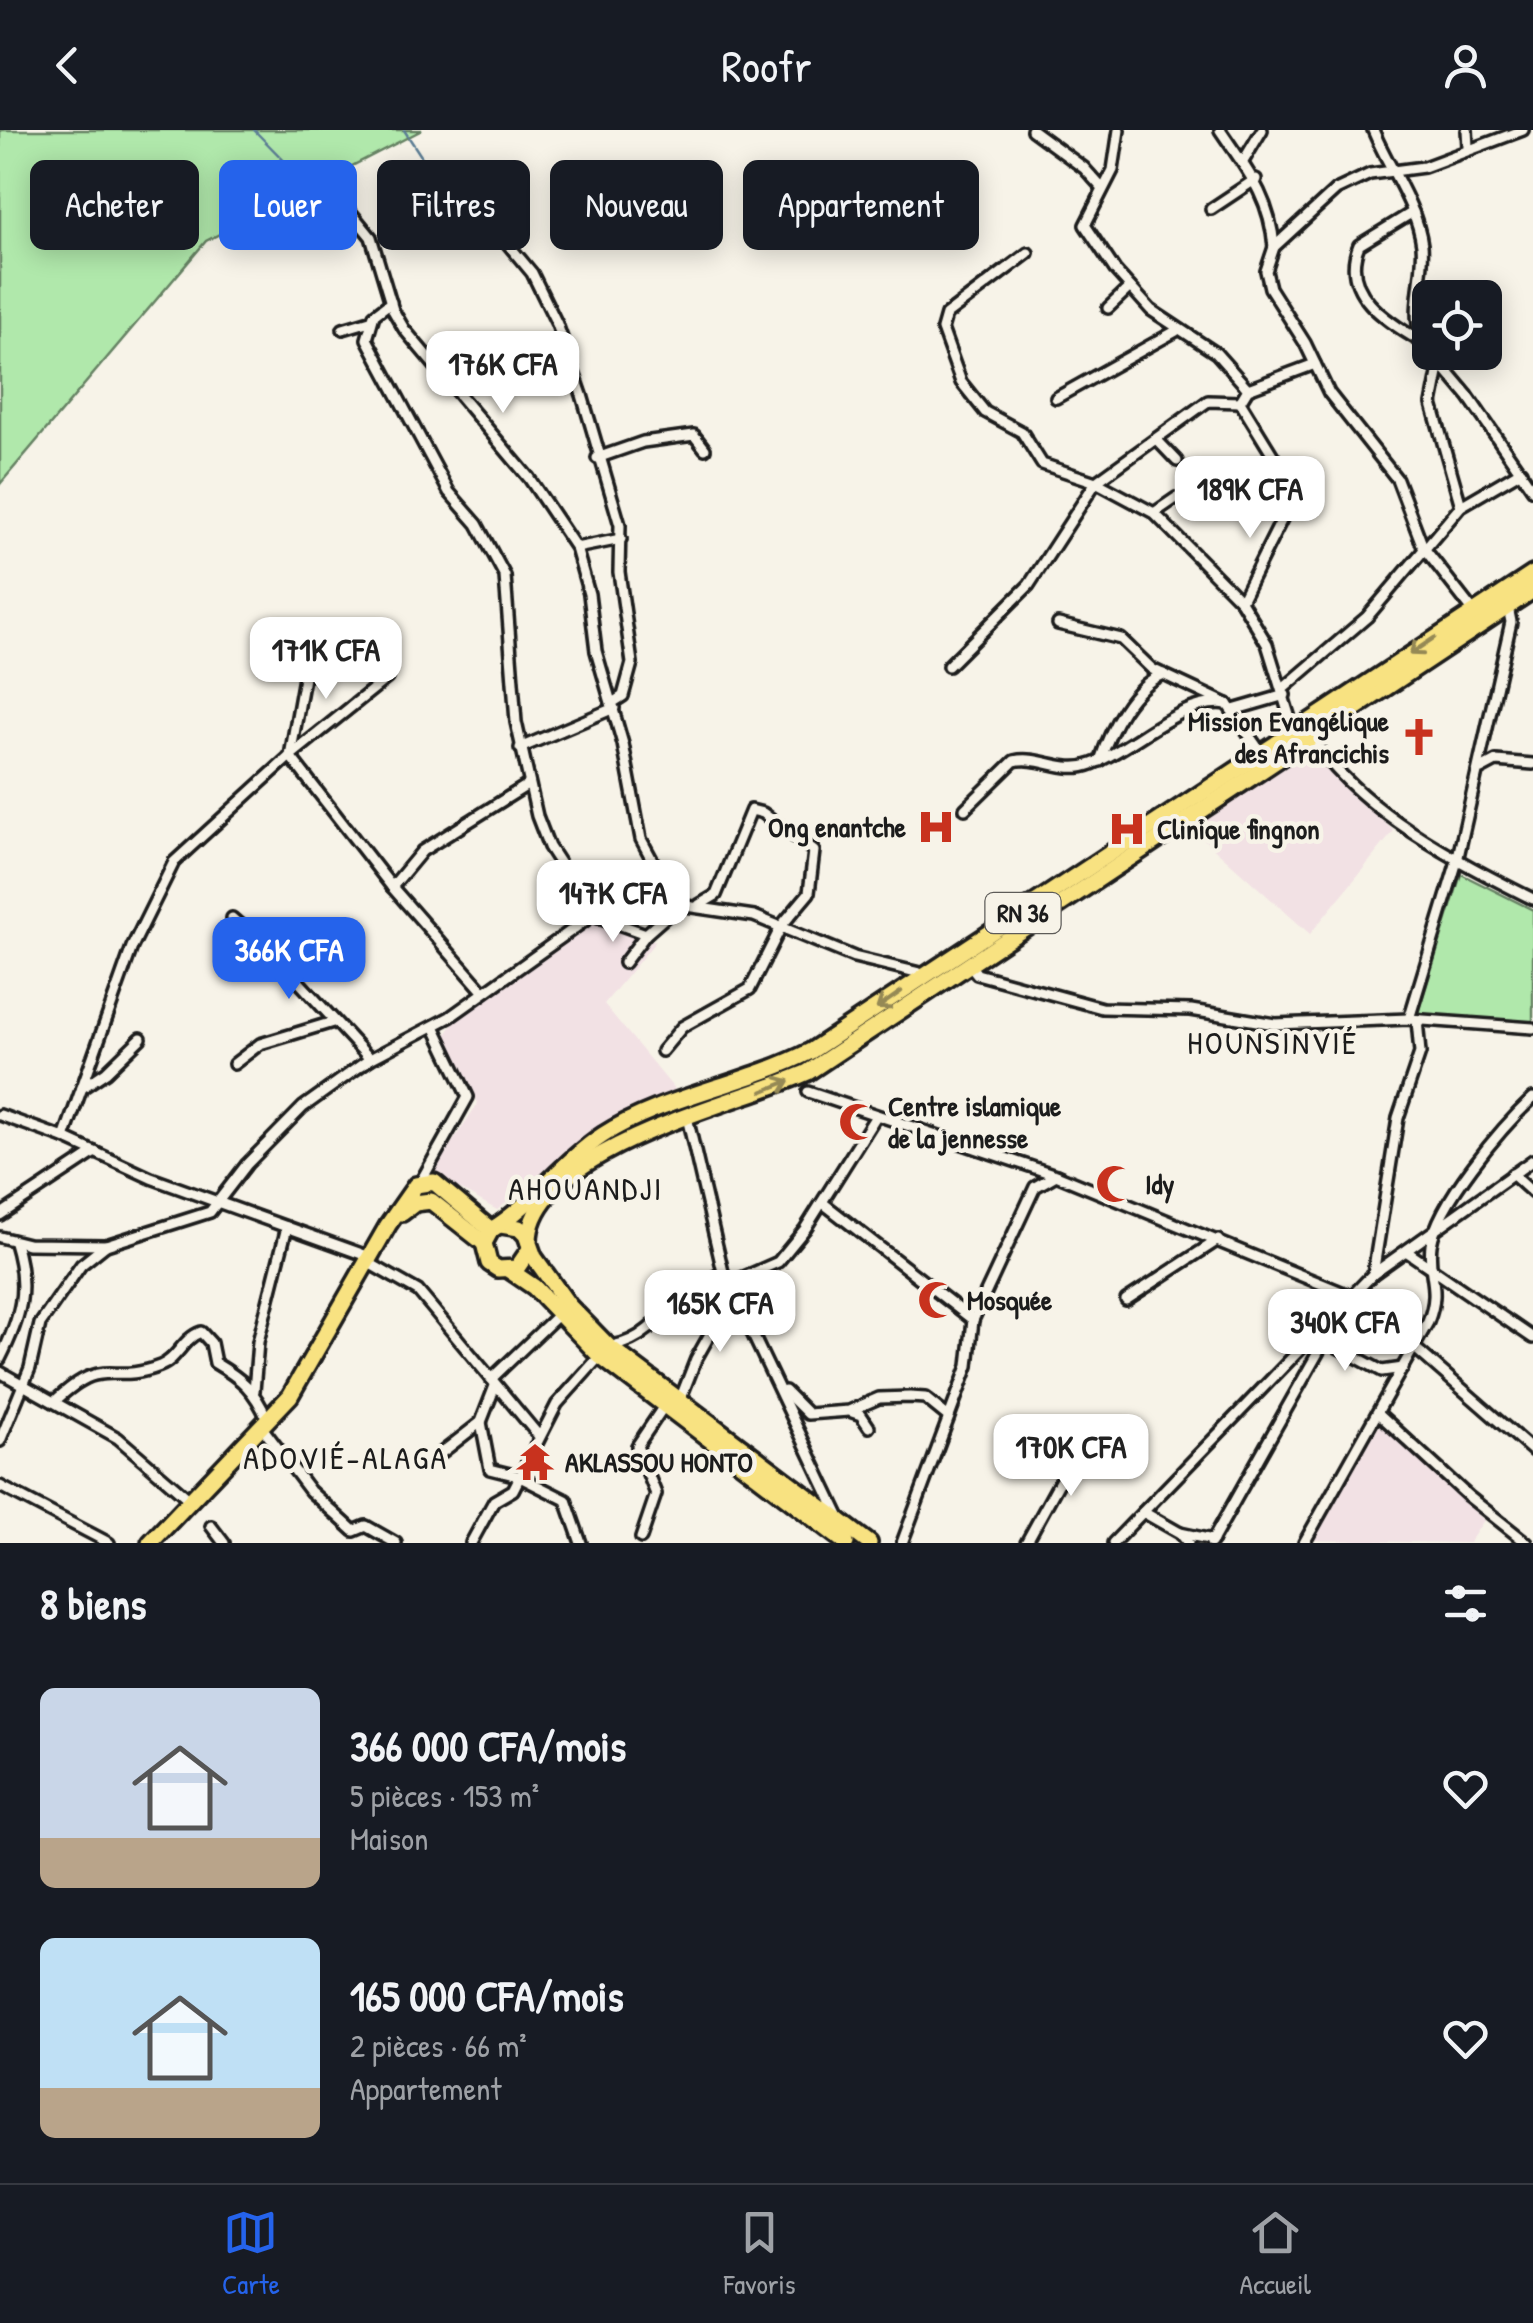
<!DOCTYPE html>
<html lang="fr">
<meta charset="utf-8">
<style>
:root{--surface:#171b24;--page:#242831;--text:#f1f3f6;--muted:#9ea1a6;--line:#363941;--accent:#2563eb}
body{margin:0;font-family:"Patrick Hand",sans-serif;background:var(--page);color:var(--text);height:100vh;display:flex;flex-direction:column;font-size:38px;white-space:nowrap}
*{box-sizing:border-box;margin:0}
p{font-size:32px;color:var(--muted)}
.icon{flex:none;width:55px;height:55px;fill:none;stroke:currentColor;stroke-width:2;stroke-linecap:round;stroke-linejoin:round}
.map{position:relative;height:1413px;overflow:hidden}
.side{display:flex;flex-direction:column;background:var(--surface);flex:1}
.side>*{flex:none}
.guide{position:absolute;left:30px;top:30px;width:1000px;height:90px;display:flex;gap:20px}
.fabs{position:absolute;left:1412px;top:150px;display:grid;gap:20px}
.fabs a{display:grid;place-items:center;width:90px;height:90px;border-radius:15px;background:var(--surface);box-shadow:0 5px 25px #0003;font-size:50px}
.price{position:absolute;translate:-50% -85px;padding:0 22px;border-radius:20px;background:#fff;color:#222;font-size:32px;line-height:65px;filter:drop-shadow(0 2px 5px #0008)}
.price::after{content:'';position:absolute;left:50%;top:60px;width:30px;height:22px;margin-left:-15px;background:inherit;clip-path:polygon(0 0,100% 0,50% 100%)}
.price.active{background:var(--accent);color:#fff}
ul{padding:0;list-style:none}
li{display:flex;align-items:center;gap:30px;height:250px;padding:0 40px}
li span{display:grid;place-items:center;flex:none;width:280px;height:200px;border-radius:15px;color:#555}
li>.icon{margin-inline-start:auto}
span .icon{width:120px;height:120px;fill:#fffc;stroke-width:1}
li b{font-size:42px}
h2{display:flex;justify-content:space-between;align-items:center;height:120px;padding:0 40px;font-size:42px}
.chip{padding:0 35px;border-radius:15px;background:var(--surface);box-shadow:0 5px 25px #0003;font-size:35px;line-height:90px}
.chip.active{background:var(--accent);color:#fff}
header{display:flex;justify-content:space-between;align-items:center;height:130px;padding:0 40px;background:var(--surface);font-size:45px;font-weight:600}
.tab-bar{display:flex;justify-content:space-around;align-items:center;height:140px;border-top:2px solid var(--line);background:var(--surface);font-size:28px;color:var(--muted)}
.tab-bar a{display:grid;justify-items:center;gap:5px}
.tab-bar .active{color:var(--accent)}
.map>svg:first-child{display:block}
.built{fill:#f2e1e4}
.green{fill:#b0e8ab;stroke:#668264;stroke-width:2.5}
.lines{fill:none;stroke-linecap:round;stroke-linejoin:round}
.stream{stroke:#5c7e95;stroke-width:2.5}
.minor-casing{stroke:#1c1c1c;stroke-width:16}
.primary-casing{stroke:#1c1c1c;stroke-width:22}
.minor{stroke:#f7f3e8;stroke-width:9}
.primary{stroke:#f8e281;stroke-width:15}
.oneway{stroke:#958954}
.labels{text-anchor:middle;stroke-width:9;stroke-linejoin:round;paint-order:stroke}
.shield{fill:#f7f3e8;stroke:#5e5c59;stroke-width:2.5}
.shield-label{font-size:25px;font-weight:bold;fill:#1c1c1c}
.poi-label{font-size:28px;font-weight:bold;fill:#1c1c1c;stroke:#f7f3e8;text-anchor:start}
.quarter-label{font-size:32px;letter-spacing:2.5px;fill:#1c1c1c;stroke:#f7f3e8}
</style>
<header><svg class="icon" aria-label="back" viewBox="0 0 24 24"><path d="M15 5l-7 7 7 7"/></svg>Roofr<svg class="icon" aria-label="person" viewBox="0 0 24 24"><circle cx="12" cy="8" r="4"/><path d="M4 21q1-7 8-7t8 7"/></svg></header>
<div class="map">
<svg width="1533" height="1413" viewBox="0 0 1533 1413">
<rect width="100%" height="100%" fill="#f7f3e8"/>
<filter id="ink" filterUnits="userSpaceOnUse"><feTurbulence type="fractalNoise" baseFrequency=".01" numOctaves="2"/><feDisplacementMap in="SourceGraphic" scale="20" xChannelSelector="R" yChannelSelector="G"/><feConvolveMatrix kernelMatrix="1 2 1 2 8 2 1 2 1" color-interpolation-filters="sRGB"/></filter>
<g filter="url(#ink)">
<g class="built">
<polygon points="1303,619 1394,701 1310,804 1189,696"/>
<polygon points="591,788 656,811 604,874 681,967 604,995 497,1080 432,1043 478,973 444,908 454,892"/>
<polygon points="1380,1294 1484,1390 1469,1413 1313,1410"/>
</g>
<g class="green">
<polygon points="0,0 422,0 206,111 0,354"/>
<polygon points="1461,744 1533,780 1533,894 1477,893 1418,883"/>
</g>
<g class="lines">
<g class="stream">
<polyline points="254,0 302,49"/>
<polyline points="404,0 423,29"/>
</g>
<g class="minor-casing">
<g id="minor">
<polyline points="1032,0 1084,38 1102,58"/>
<polyline points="1119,0 1113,40 1085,95 1115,140 1151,180 1216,223 1248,259"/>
<path d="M1220,0C1247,40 1270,67 1274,117"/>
<path d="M1373,0C1388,37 1417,75 1422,115C1426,149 1404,192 1430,221"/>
<polyline points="1467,0 1468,17"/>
<polyline points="1244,30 1262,0"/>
<polyline points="332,59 371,107 393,180 404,199 529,348 576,418 589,464 596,521 623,614 641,709 656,737 680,761 679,775 646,804 624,833"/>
<polyline points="477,77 532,143 557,194 582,265 620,395 619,442 632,533 623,566 612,573"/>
<polyline points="1211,79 1256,49"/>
<path d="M1413,82L1359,115C1339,162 1387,192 1422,212"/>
<polyline points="1028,123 946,185 942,199 961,252 985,282 1022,302 1042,334 1096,352 1154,383 1241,471 1267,514 1294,601"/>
<polyline points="391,172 374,185 367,209 449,362 477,394 505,446 516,592 537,686 549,717 593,785 646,804"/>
<polyline points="1108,178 1130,157"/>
<polyline points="343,199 370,191"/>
<polyline points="1431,222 1468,266 1533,360"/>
<polyline points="1440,233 1432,274 1461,376"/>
<polyline points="1056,268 1176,201"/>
<polyline points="1240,272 1286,347 1293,367 1241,471"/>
<polyline points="1240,272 1248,259 1315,234"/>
<polyline points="1156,309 1177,331"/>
<polyline points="597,328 643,312 694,305 705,319"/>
<polyline points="1154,383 1176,368"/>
<polyline points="576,418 621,409"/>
<polyline points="1473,481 1423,417 1397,349 1329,263 1305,213 1270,158 1266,141 1274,117 1336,60 1370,44 1424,37 1523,0"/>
<polyline points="1058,494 1121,509 1152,539 1227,574 1262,624"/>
<polyline points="948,536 1029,455 1096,352 1208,271 1240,272"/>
<polyline points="305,542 290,626 392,757 483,861"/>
<polyline points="1284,558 1367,487 1461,376 1521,341"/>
<polyline points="1233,580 1285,565"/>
<path d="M1312,609C1363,683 1455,730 1533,769"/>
<polyline points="520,618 614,578"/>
<path d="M1100,631C1110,600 1131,557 1163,544"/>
<polyline points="1481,639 1496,631 1533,634"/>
<path d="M965,679L1014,631C1040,625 1064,645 1092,634C1134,618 1182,567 1227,574"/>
<polyline points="392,757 422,721 529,654"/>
<polyline points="679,775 754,786 854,827 924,844"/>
<polyline points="232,788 275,826 370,929"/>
<polyline points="970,835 977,844 1102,878 1191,880 1275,894 1409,889 1533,898"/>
<polyline points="1409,889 1457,731 1511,492 1508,477"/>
<polyline points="662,921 682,897 750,859 782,795 809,763 814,721 763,683 751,680 716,765 699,775"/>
<polyline points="234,934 260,914 333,892"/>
<polyline points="82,958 106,942 141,908"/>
<polyline points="808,962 1056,1045 1351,1166"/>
<polyline points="0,985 64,1008 151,1048 370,1127"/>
<polyline points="687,987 723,1142 840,1388"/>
<polyline points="64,1008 132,817 174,732 290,626 387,548"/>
<polyline points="1512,1044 1533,1063"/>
<polyline points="420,1053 468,967 434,896"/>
<polyline points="823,1073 973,1190"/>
<polyline points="0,1085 95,1022"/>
<polyline points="0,1107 28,1114 106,1115"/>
<polyline points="1406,1121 1533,1208"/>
<polyline points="367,1132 418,1161 538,1305"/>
<polyline points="1373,1144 1398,988 1420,923 1417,890"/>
<polyline points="728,1154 778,1132 805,1099 876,986"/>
<polyline points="1126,1170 1218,1110"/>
<polyline points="1324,1210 1382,1241 1403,1238"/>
<path d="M612,1216C649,1210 666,1179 690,1153L706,1152L723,1142"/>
<polyline points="1415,1218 1533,1321"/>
<path d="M0,1229C21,1187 29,1159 15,1113"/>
<polyline points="0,1242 118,1308 191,1371"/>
<polyline points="491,1249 559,1184"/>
<polyline points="254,1261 258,1212 287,1097"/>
<polyline points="785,1261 808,1284 849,1281 879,1268 910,1267 925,1268 946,1285"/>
<polyline points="680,1270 696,1229 732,1165"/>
<path d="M54,1272C106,1223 108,1256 160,1236C177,1230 183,1208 201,1202L211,1213L215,1233C242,1249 254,1259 267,1289"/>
<polyline points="852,1282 861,1285 869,1297"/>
<polyline points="1379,1284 1468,1366 1527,1413"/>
<polyline points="481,1292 490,1339 518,1346 566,1370 581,1413"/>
<polyline points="261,1296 310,1361 354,1401 366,1396 396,1413"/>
<polyline points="0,1311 30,1238 40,1194 81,1135 106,1115 210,1082 247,1034 303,977 370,929 450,887 593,785"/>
<polyline points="440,1324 481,1292 495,1256"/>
<polyline points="0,1356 109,1413"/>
<polyline points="1143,1382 1180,1403 1188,1413"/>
<polyline points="211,1396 224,1413"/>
<polyline points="1180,1403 1213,1410"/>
<polyline points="641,1408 656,1364 637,1316 664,1276"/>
<polyline points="471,1413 494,1371 513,1360 557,1274 600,1226"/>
<polyline points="902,1413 968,1236 973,1190 1035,1057 1056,1045"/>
<polyline points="1026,1413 1083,1309"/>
<polyline points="1113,1413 1373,1144 1533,1030"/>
<polyline points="1211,1413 1324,1212"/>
<path d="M1304,1413L1428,1192C1442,1157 1427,1146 1431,1115C1438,1072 1501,998 1533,968"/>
</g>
</g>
<g class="primary-casing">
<g id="primary">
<polyline points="402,1083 415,1073 431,1071 484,1113"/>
<polyline points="501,1095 519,1098 526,1105 534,1127 569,1176 609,1217 869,1413"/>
<path d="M529,1113C527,1019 742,973 808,942L1533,460"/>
<path d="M530,1119L517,1138L498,1139L489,1133L484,1113L491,1100C532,1075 562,1032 603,1005C659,968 747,954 811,921L1533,444"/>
<polyline points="509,1140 534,1157 600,1226 846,1413"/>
<polyline points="150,1413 290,1266 388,1095 416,1055 434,1052 491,1100"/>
</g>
</g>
<use href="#minor" class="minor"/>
<use href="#primary" class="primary"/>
</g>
<defs><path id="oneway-shaft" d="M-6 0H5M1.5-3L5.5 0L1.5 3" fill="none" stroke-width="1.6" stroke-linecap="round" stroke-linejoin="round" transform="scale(2.5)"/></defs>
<g class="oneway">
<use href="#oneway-shaft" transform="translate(1422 516) rotate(146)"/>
<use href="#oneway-shaft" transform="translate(889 870) rotate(145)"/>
<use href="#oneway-shaft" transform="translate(776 956) rotate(-22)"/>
</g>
</g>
<defs>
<g id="church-bare" transform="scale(3)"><path d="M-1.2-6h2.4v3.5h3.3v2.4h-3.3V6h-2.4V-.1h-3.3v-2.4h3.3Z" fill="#c8321e" stroke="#f7f3e8" stroke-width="2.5" paint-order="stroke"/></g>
<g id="hospital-bare" transform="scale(3)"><path d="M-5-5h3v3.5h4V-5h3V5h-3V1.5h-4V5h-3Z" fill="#c8321e" stroke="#f7f3e8" stroke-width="2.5" paint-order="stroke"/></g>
<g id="mosque-bare" transform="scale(3)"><path d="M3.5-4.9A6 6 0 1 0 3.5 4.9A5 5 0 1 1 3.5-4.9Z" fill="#c8321e" stroke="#f7f3e8" stroke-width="2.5" paint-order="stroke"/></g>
<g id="temple-bare" transform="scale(3)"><path d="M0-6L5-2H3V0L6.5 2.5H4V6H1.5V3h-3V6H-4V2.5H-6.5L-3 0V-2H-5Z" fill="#c8321e" stroke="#f7f3e8" stroke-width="2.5" paint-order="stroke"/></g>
</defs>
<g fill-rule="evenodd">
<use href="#church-bare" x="1419" y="607"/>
<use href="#hospital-bare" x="936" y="697"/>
<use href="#hospital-bare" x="1127" y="699"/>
<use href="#mosque-bare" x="858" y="992"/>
<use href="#mosque-bare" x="1115" y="1054"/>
<use href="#mosque-bare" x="937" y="1170"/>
<use href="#temple-bare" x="535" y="1332"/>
</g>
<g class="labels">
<rect class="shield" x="985.5" y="763" width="75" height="40" rx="8"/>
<g class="shield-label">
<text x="1023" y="792">RN 36</text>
</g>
<g class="poi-label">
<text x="1389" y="601" text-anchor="end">Mission Evangélique<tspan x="1389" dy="32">des Afrancichis</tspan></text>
<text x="906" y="707" text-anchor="end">Ong enantche</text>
<text x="1157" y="709">Clinique fingnon</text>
<text x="888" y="986">Centre islamique<tspan x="888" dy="32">de la jennesse</tspan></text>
<text x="1145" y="1064">Idy</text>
<text x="967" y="1180">Mosquée</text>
<text x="565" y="1342">AKLASSOU HONTO</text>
</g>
<g class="quarter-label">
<text x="1273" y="924">HOUNSINVIÉ</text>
<text x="586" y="1070">AHOUANDJI</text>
<text x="346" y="1339">ADOVIÉ-ALAGA</text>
</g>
</g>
</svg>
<div class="fabs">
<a><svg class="icon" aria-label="locate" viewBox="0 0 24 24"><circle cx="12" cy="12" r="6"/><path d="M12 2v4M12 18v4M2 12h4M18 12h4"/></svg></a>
</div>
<b class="price" style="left:503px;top:286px">176K CFA</b>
<b class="price" style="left:1250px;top:411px">189K CFA</b>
<b class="price" style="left:326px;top:572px">171K CFA</b>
<b class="price" style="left:613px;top:815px">147K CFA</b>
<b class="price active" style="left:289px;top:872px">366K CFA</b>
<b class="price" style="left:720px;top:1225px">165K CFA</b>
<b class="price" style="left:1345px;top:1244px">340K CFA</b>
<b class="price" style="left:1071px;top:1369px">170K CFA</b>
<div class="guide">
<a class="chip">Acheter</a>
<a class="chip active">Louer</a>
<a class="chip">Filtres</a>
<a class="chip">Nouveau</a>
<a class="chip">Appartement</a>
</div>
</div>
<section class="side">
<h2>8 biens<svg class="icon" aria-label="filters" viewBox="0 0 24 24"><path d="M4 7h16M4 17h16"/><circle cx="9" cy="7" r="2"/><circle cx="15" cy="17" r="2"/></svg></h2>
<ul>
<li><span style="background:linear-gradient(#c9d6e8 75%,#b9a48a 0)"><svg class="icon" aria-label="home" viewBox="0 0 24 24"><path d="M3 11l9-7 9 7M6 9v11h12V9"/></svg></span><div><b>366 000 CFA/mois</b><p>5 pièces · 153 m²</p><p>Maison</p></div><svg class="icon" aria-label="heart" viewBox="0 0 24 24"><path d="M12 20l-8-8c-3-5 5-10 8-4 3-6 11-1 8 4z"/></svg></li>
<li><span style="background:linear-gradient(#bfe0f5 75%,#b9a48a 0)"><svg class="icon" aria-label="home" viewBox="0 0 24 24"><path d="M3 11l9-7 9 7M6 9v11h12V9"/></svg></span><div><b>165 000 CFA/mois</b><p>2 pièces · 66 m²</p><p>Appartement</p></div><svg class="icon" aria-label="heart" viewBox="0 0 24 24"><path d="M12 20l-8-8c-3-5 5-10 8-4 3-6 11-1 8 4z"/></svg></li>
</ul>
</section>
<nav class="tab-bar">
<a class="active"><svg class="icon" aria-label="map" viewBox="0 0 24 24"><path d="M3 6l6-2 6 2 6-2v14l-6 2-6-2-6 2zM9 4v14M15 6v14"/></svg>Carte</a>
<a><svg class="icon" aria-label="saved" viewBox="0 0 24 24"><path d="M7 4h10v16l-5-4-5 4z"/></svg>Favoris</a>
<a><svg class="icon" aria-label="home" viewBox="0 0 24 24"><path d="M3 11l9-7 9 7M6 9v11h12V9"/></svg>Accueil</a>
</nav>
